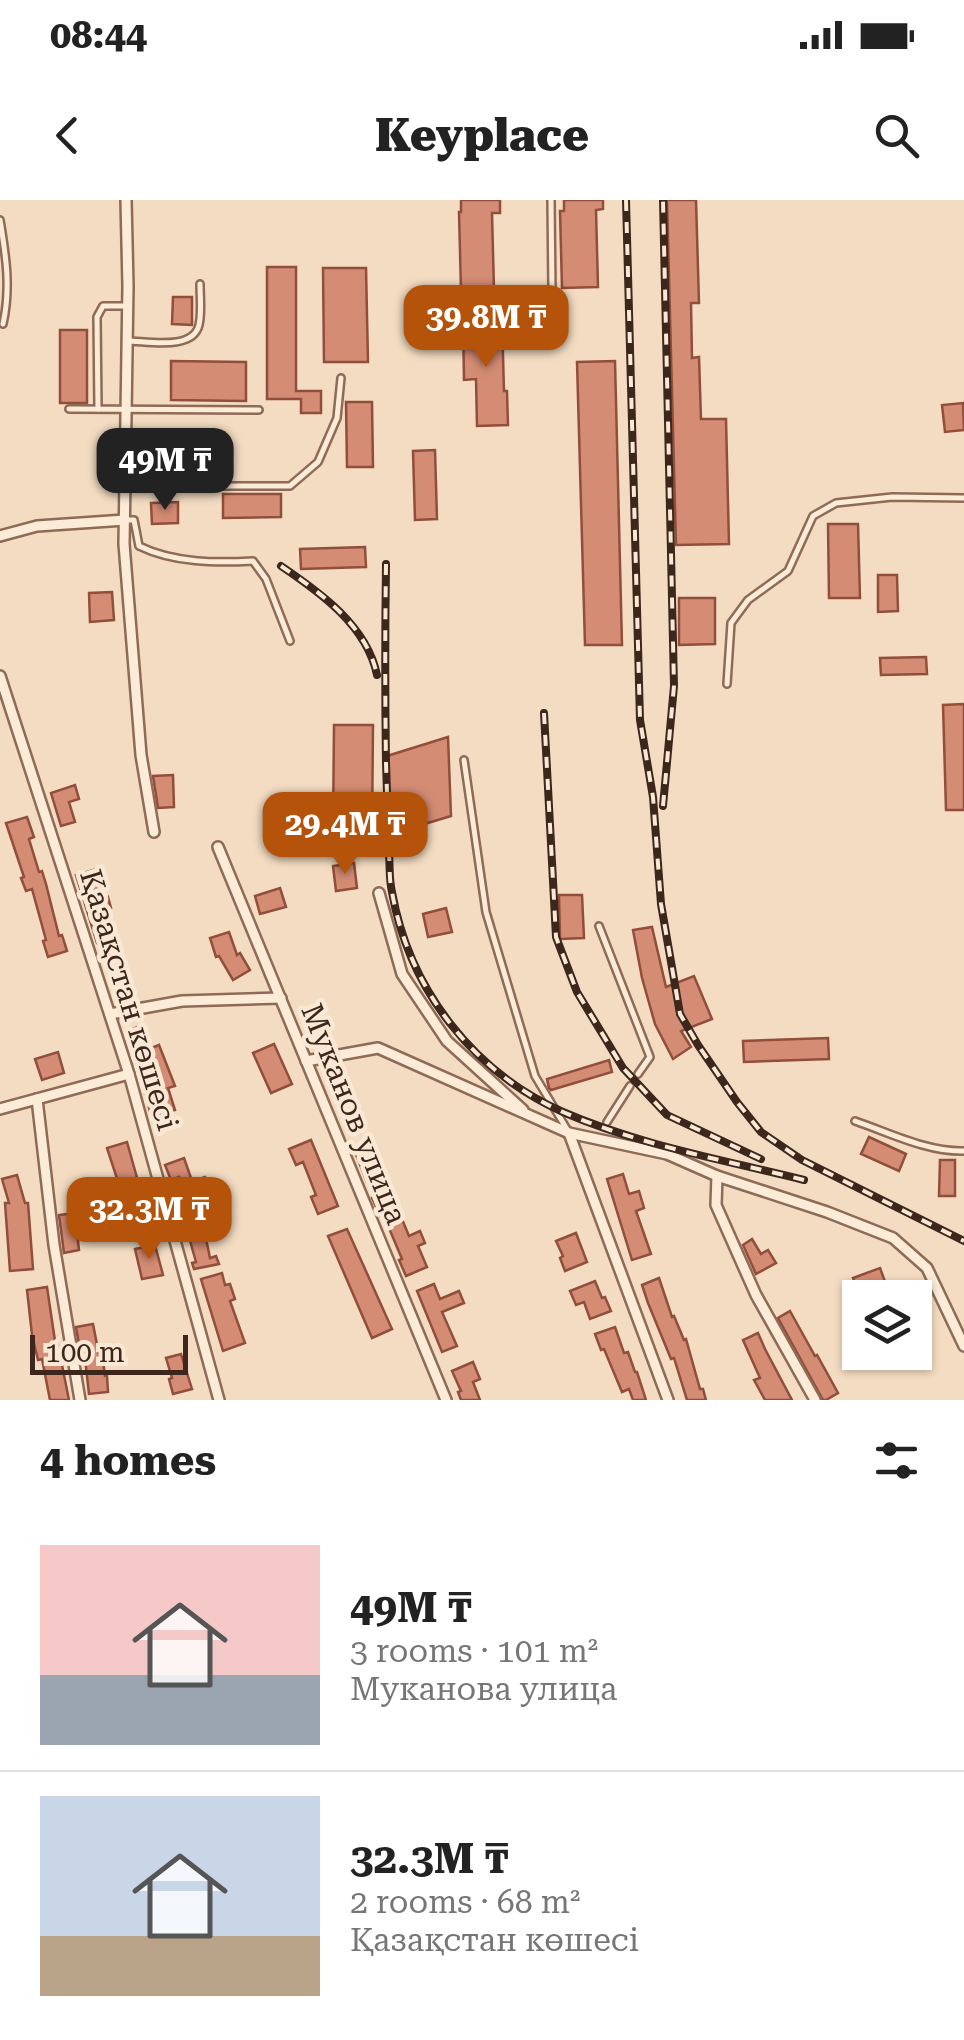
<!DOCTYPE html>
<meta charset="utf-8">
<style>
:root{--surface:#fff;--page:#f2f2f2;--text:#222;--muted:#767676;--line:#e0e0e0;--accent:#b45309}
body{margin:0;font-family:"Roboto Serif",serif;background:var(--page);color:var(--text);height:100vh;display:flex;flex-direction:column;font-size:38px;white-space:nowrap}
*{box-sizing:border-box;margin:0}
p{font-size:32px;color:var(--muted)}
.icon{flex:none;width:55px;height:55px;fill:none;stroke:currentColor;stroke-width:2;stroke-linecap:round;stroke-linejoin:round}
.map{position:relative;height:1200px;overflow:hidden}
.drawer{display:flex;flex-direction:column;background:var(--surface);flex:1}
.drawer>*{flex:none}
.buttons{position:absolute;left:842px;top:1080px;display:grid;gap:20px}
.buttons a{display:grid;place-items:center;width:90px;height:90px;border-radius:0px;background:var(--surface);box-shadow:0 2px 8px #0004;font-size:50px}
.scale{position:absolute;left:30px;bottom:25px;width:158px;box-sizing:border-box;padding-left:10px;border:5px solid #3d271d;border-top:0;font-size:28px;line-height:35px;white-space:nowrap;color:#3d271d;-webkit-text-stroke:8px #f9e8d3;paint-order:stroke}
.price{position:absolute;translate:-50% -85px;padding:0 22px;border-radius:20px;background:var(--accent);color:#fff;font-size:32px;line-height:65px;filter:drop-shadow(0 2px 5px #0008)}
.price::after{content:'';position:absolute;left:50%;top:60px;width:30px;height:22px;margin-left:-15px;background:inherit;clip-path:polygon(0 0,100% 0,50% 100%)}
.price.on{background:#222;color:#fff}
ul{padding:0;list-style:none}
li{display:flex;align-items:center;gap:30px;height:250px;padding:0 40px}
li+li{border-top:2px solid var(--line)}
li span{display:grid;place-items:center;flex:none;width:280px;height:200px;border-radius:0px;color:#555}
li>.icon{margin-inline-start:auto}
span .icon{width:120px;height:120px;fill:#fffc;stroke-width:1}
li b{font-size:42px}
h2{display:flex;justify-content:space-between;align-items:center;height:120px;padding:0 40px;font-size:42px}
.status{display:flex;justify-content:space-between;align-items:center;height:70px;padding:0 50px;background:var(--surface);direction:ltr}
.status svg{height:28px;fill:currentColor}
header{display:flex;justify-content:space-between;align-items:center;height:130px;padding:0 40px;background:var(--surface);font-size:45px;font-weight:800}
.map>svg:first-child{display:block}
.building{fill:#d58c74;stroke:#914e3a;stroke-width:2.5}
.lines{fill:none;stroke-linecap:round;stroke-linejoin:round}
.service-casing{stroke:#8f6b57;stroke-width:10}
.minor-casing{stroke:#8f6b57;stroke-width:14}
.service{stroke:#fcebd7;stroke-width:5}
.minor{stroke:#fcebd7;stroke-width:9}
.rail-casing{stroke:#3d271d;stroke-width:8}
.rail{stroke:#f9e8d3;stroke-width:4;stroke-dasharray:11;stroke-linecap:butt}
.labels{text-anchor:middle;stroke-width:9;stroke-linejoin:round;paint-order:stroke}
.street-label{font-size:30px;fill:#3d271d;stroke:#f9e8d3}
</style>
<div class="status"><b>08:44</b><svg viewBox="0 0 49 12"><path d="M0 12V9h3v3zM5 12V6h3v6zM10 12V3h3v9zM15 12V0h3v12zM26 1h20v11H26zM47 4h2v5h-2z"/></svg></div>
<header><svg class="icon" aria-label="back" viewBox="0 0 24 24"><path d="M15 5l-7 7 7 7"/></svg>Keyplace<svg class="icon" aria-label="search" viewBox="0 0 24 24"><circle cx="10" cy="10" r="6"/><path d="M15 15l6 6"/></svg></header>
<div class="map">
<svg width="964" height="1200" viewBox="0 0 964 1200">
<rect width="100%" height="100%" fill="#f3dcc2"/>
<g class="building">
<polygon points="461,0 500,0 500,13 492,13 494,90 461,91 459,12 461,12"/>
<polygon points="564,0 603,0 603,9 596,10 598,87 562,88 560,11 564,11"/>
<polygon points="667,0 696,0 699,103 691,103 692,158 699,157 701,219 726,219 729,344 676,345"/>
<polygon points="267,67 296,67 296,191 321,191 321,213 301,213 301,199 267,199"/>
<polygon points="323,68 366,68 368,162 324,162"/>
<polygon points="173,97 192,97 192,125 172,124"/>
<polygon points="463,120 502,120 504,191 507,191 508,225 477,226 476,179 464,180"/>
<rect x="60" y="130" width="27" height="73"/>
<polygon points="171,161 246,162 246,201 171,200"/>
<polygon points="615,161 622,445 585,445 577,162"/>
<polygon points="346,202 372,202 373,267 347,267"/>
<polygon points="963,203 964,230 945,232 942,205"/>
<polygon points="435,250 437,319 415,320 413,251"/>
<polygon points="172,252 191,253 191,280 171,280"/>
<polygon points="223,294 281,294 281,317 223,318"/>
<polygon points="178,302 178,323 152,324 151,303"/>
<polygon points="828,324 858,324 860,398 829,398"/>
<polygon points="365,347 366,367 301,369 300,349"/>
<polygon points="878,375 897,375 898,411 878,412"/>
<polygon points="112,392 114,420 90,422 89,393"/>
<polygon points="679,398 715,398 715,444 679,445"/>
<polygon points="926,457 927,474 881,475 880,458"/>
<polygon points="964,504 964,610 946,610 943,505"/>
<polygon points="334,525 373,525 372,632 333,631"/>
<polygon points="448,537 451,616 391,634 387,556"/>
<polygon points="173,575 174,607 158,608 153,576"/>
<polygon points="75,585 79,599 69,602 75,622 61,626 51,593"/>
<polygon points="27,617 34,637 29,639 39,672 42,671 46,684 59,736 62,735 67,751 48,757 43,741 46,740 32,689 26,691 21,678 24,677 6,623"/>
<polygon points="354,663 357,688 336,691 333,666"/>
<polygon points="97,669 106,698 108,697 111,708 105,710 114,737 97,743 76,675"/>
<polygon points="280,688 286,707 260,714 255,696"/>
<polygon points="559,695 582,695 584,738 560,739"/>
<polygon points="446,708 452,732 428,737 423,714"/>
<polygon points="652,727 666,787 694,776 712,819 681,831 691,847 673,859 655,824 642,778 633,730"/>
<polygon points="229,732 237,755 240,753 250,770 233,780 219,756 216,757 210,738"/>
<polygon points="140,826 149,849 159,845 175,886 168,888 175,910 152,918 141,880 144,879 134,855 137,854 128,831"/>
<polygon points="828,838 829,859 744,862 743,841"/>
<polygon points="274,844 292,884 271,893 253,853"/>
<polygon points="58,852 64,873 42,880 35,859"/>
<polygon points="609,860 612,872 551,890 549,888 547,879"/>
<polygon points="869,937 906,954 899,971 861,954"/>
<polygon points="311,940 338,1006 318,1014 311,997 316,995 303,962 296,965 289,949"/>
<polygon points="127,942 148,1017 125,1023 120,1004 125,1003 107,948"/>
<polygon points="368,945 375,961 379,960 385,975 367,982 354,950"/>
<polygon points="184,958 192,981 205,977 210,994 185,1001 179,977 171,980 165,965"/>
<polygon points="940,960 955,960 955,996 939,996"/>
<polygon points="623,974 629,994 639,991 644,1008 636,1011 651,1054 632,1060 607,979"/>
<polygon points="17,975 25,1003 28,1003 33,1069 10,1071 5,1003 9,1003 2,979"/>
<polygon points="390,990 409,1036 420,1031 425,1043 418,1046 427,1067 406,1076 399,1060 402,1059 383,1014 380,1016 372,998"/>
<polygon points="75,1013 79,1050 64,1053 59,1015"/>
<polygon points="347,1029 392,1129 372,1138 328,1036"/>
<polygon points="576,1033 587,1062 565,1071 560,1058 563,1056 556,1041"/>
<polygon points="205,1034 210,1058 216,1056 219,1064 194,1069 192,1063 196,1062 189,1037"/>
<polygon points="752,1039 761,1054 768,1050 776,1063 756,1074 743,1045"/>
<polygon points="155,1045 163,1075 142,1079 135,1049"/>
<polygon points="880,1068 888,1090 896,1087 900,1098 861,1098 853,1078"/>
<polygon points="222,1073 225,1085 230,1084 235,1099 230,1101 245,1143 223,1151 201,1079"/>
<polygon points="659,1078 672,1117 674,1116 684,1140 686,1139 700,1189 703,1189 706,1200 687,1200 674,1158 671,1159 648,1103 642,1085"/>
<polygon points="595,1081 602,1098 605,1097 611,1111 590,1119 584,1102 576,1105 570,1091"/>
<polygon points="434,1084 440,1099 459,1091 464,1103 442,1112 457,1146 442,1152 417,1091"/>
<polygon points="47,1087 55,1141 57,1140 69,1200 50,1200 42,1159 38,1160 32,1135 27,1090"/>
<polygon points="790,1111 815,1156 817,1155 838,1193 826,1200 823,1200 778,1118"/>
<polygon points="93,1124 100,1160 103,1160 105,1176 107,1176 108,1192 89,1194 84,1150 80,1150 76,1127"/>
<polygon points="615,1127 624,1153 628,1152 635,1172 637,1172 646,1200 633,1200 629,1189 622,1192 604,1149 601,1150 595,1134"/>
<polygon points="758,1133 765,1149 792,1200 765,1200 754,1180 760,1178 743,1140"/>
<polygon points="181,1154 192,1189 173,1194 169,1179 172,1178 166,1158"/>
<polygon points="473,1162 480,1179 473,1182 480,1200 461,1200 458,1192 461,1191 452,1171"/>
</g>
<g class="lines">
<g class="service-casing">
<g id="service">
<polyline points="551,0 552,92"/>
<path d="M0,20C6,56 11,88 3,124"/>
<path d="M127,141C147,141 193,151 199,125C202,113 200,97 200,84"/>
<polyline points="69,209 259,210"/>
<polyline points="98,209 97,117 103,106 125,106"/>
<polyline points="125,286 290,286 318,262 337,218 341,178"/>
<path d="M125,320H134L139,346C174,363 216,363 253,361L266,379L290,441"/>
<polyline points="727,484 731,423 748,400 788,371 813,316 836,303 892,297 964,298"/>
<polyline points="464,560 486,712 535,876 568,931"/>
<polyline points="599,726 650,857 638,874"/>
<path d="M855,921C890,933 927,952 964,951"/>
<polyline points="607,922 630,886"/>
</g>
</g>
<g class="minor-casing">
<g id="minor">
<polyline points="126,0 128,86 124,344 141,555 154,632"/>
<polyline points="0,336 37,326 125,320"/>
<polyline points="0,476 129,874 219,1200"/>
<polyline points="218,647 446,1200"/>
<polyline points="379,693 402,774 447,841 523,910"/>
<polyline points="110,814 182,801 281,798"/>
<polyline points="306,861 378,848 569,933 667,954 717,976"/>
<polyline points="37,899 54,1045 80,1200"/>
<polyline points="0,909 129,874"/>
<polyline points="569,933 668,1200"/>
<polyline points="815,1200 756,1095 716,1005 717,976 827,1012 893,1038 927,1068 964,1146"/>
</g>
</g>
<use href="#service" class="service"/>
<use href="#minor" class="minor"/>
<g class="rail-casing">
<g id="rail">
<polyline points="626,0 640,520 653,597 661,704 680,814 698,845 737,902 761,932 802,960 964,1041"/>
<path d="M386,364C385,431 385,496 386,563C387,593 388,624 389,654C390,667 389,680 392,692C409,789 473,872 563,912C639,945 724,960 804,980"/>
<path d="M281,366C321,393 367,426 377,475"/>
<polyline points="544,513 556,737 577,792 623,868 667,915 761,959"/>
<polyline points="663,606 674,486 663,0"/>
</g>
</g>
<use href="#rail" class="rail"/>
</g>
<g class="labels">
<g class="street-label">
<text transform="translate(129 800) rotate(73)" y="10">Қазақстан көшесі</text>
<text transform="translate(354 914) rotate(68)" y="10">Муканов улица</text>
</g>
</g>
</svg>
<div class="buttons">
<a><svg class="icon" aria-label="layers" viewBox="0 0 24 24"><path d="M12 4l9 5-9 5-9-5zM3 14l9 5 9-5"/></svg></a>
</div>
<div class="scale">100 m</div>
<b class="price" style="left:486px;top:170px">39.8M ₸</b>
<b class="price on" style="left:165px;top:313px">49M ₸</b>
<b class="price" style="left:345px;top:677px">29.4M ₸</b>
<b class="price" style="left:149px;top:1062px">32.3M ₸</b>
</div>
<section class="drawer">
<h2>4 homes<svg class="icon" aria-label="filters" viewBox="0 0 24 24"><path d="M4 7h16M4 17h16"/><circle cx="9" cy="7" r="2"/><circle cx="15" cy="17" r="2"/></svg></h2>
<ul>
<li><span style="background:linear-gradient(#f6c9c9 65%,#9aa5b1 0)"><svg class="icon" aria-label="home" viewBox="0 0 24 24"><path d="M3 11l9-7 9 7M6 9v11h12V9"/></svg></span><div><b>49M ₸</b><p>3 rooms · 101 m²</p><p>Муканова улица</p></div></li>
<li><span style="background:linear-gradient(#c9d6e8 70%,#b9a48a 0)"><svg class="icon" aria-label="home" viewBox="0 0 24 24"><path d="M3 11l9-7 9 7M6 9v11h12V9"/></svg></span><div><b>32.3M ₸</b><p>2 rooms · 68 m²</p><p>Қазақстан көшесі</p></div></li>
</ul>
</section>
